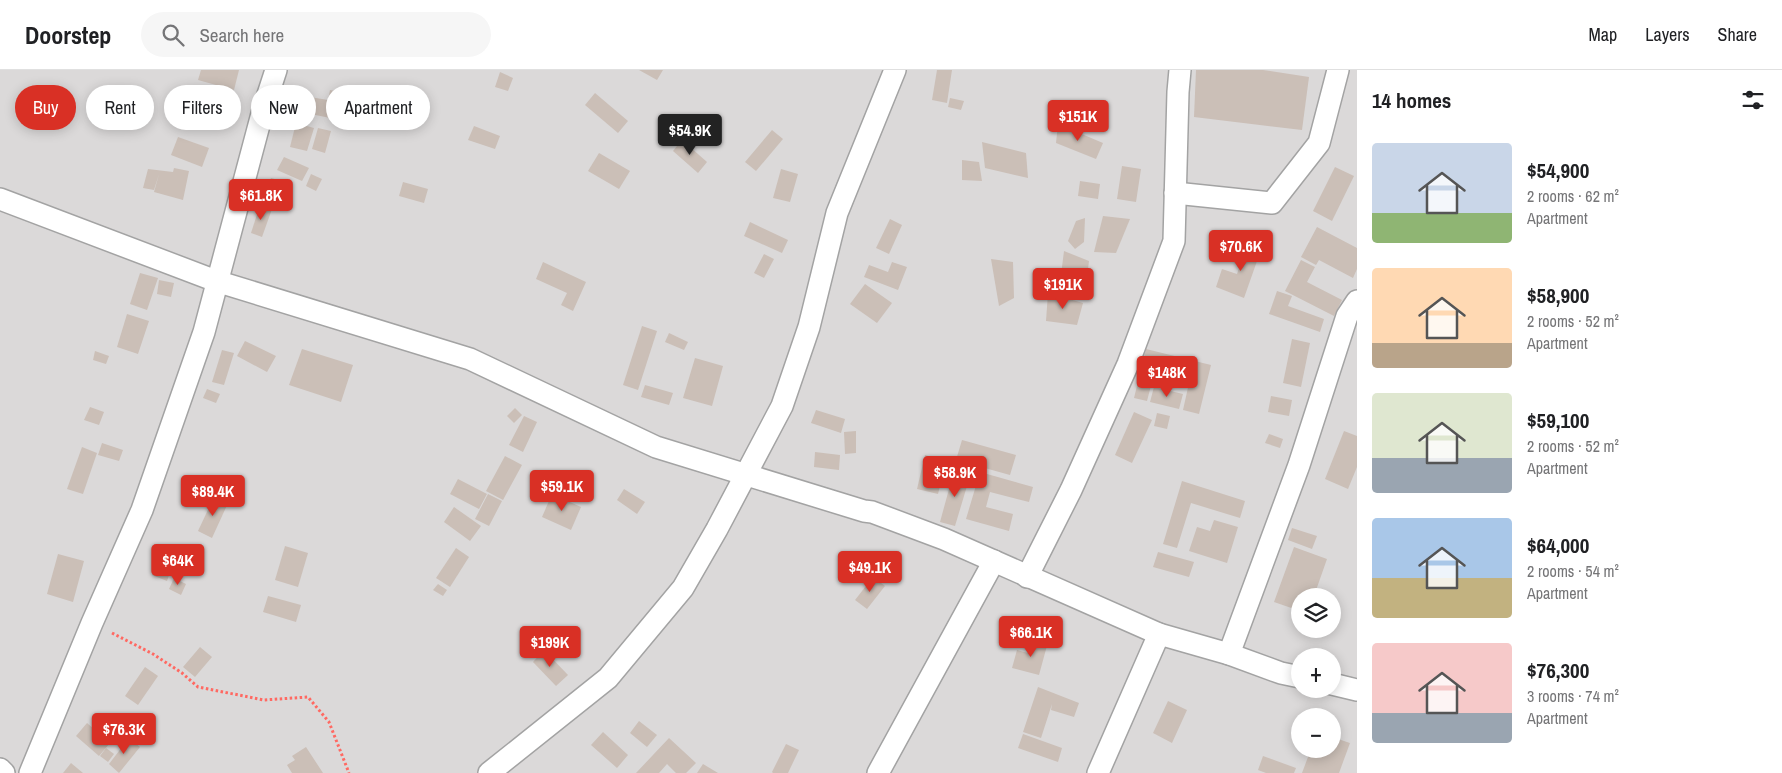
<!DOCTYPE html>
<meta charset="utf-8">
<style>
:root{--surface:#fff;--page:#f6f6f6;--text:#202124;--muted:#757577;--line:#e0e0e0;--accent:#d93025}
body{margin:0;font-family:"Archivo Narrow",sans-serif;background:var(--page);color:var(--text);height:100vh;display:flex;flex-direction:column;font-size:19px;white-space:nowrap}
*{box-sizing:border-box;margin:0}
p{font-size:16px;color:var(--muted)}
.icon{flex:none;width:28px;height:28px;fill:none;stroke:currentColor;stroke-width:2;stroke-linecap:round;stroke-linejoin:round}
.map{position:relative;flex:1;overflow:hidden}
.panel{display:flex;flex-direction:column;background:var(--surface);width:425px}
.panel>*{flex:none}
.guide{position:absolute;left:15px;top:15px;width:475px;height:45px;display:flex;gap:10px}
.buttons{position:absolute;left:1291px;top:518px;display:grid;gap:10px}
.buttons a{display:grid;place-items:center;width:50px;height:50px;border-radius:50%;background:var(--surface);box-shadow:0 2px 12px #0003;font-size:25px}
.price{position:absolute;translate:-50% -42px;padding:0 11px;border-radius:5px;background:var(--accent);color:#fff;font-size:16px;line-height:32px;filter:drop-shadow(0 1px 2px #0008)}
.price::after{content:'';position:absolute;left:50%;top:30px;width:15px;height:11px;margin-left:-8px;background:inherit;clip-path:polygon(0 0,100% 0,50% 100%)}
.price.current{background:#222;color:#fff}
ul{padding:0;list-style:none}
li{display:flex;align-items:center;gap:15px;height:125px;padding:0 15px}
li span{display:grid;place-items:center;flex:none;width:140px;height:100px;border-radius:5px;color:#555}
li>.icon{margin-inline-start:auto}
span .icon{width:60px;height:60px;fill:#fffc;stroke-width:1}
li b{font-size:21px}
h2{display:flex;justify-content:space-between;align-items:center;height:60px;padding:0 15px;font-size:21px}
.chip{padding:0 18px;border-radius:22px;background:var(--surface);box-shadow:0 2px 12px #0003;font-size:18px;line-height:45px}
.chip.current{background:var(--accent);color:#fff}
header{display:flex;align-items:center;gap:30px;box-sizing:border-box;height:70px;padding:0 25px;background:var(--surface);border-bottom:1px solid var(--line)}
header strong{font-size:24px}
nav{display:flex;gap:28px;margin-inline-start:auto;font-size:18px}
.search{width:350px;height:45px;background:var(--page);display:flex;align-items:center;gap:12px;box-sizing:border-box;padding:0 18px;border-radius:28px;color:var(--muted);font-size:19px}
main{display:flex;flex:1;min-height:0}
.map>svg:first-child{display:block}
.residential{fill:#dbd9d9;fill-rule:evenodd}
.building{fill:#cbbfb7}
.lines{fill:none;stroke-linecap:round;stroke-linejoin:round}
.street-casing{stroke:#a3a3a3;stroke-width:24}
.path{stroke:#ff6962;stroke-width:3;stroke-dasharray:2.5 2.5;stroke-linecap:butt}
.street{stroke:#fff;stroke-width:21}
</style>
<header>
<strong>Doorstep</strong>
<div class="search"><svg class="icon" aria-label="search" viewBox="0 0 24 24"><circle cx="10" cy="10" r="6"/><path d="M15 15l6 6"/></svg>Search here</div>
<nav><a>Map</a><a>Layers</a><a>Share</a></nav>
</header>
<main>
<div class="map">
<svg width="1357" height="703" viewBox="0 0 1357 703">
<rect width="100%" height="100%" fill="#efe9e1"/>
<path class="residential" d="M0,0H1357V703H0ZM1300,526H1332V559H1300ZM1300,586H1332V619H1300ZM1300,646H1332V679H1300Z"/>
<g class="building">
<polygon points="201,0 239,0 234,20 198,10"/>
<polygon points="639,0 663,0 657,10"/>
<polygon points="937,0 952,0 947,33 932,30"/>
<polygon points="1196,0 1263,0 1309,7 1302,60 1194,47"/>
<polygon points="500,2 513,8 508,21 495,17"/>
<polygon points="330,20 345,23 340,50 301,42 304,26 328,30"/>
<polygon points="595,23 628,51 618,63 585,35"/>
<polygon points="950,28 964,31 961,40 948,37"/>
<polygon points="296,53 314,58 307,81 290,77"/>
<polygon points="1058,54 1103,73 1096,89 1056,73"/>
<polygon points="474,56 500,66 495,79 468,70"/>
<polygon points="318,58 331,61 325,83 312,79"/>
<polygon points="772,60 783,69 756,101 745,92"/>
<polygon points="178,67 209,78 202,97 171,85"/>
<polygon points="682,70 707,92 698,103 673,81"/>
<polygon points="982,72 1026,83 1028,108 985,98"/>
<polygon points="599,83 630,101 619,119 588,101"/>
<polygon points="284,87 309,98 302,111 277,100"/>
<polygon points="962,90 979,92 982,111 962,110"/>
<polygon points="1122,96 1141,99 1136,132 1117,129"/>
<polygon points="1335,97 1354,106 1332,151 1313,141"/>
<polygon points="174,98 189,101 183,130 154,122 159,104 154,120 143,118 148,99 173,102"/>
<polygon points="781,99 798,104 790,132 773,128"/>
<polygon points="311,104 322,109 316,121 306,116"/>
<polygon points="271,108 282,111 274,134 263,130"/>
<polygon points="1080,111 1100,114 1098,129 1078,126"/>
<polygon points="403,112 428,119 424,133 399,126"/>
<polygon points="260,135 272,139 262,167 251,163"/>
<polygon points="1103,146 1130,149 1116,183 1094,182"/>
<polygon points="1085,148 1084,172 1075,179 1068,171 1076,151"/>
<polygon points="890,149 902,155 889,184 876,178"/>
<polygon points="750,152 788,170 782,183 744,166"/>
<polygon points="1317,157 1357,178 1357,199 1353,208 1319,190 1316,195 1301,187"/>
<polygon points="1221,166 1243,174 1237,193 1214,185"/>
<polygon points="1249,169 1263,174 1244,228 1216,217 1222,199 1237,204"/>
<polygon points="1064,181 1089,191 1087,207 1061,205"/>
<polygon points="764,184 774,189 764,208 754,203"/>
<polygon points="991,189 1013,192 1014,228 999,236"/>
<polygon points="1301,190 1315,197 1307,212 1342,230 1334,246 1285,221"/>
<polygon points="543,192 586,212 573,241 561,235 567,223 536,209"/>
<polygon points="892,192 907,197 898,220 864,207 869,195 888,202"/>
<polygon points="140,203 158,208 147,240 130,234"/>
<polygon points="159,210 174,213 171,227 157,224"/>
<polygon points="865,214 892,233 877,253 850,234"/>
<polygon points="1277,221 1292,226 1288,236 1324,249 1320,262 1269,244"/>
<polygon points="1048,223 1083,233 1077,255 1046,251"/>
<polygon points="127,244 149,251 138,284 117,277"/>
<polygon points="642,256 657,261 638,320 623,315"/>
<polygon points="669,263 688,272 684,280 665,272"/>
<polygon points="1292,269 1310,273 1301,317 1283,313"/>
<polygon points="245,271 276,286 267,302 237,286"/>
<polygon points="302,279 353,295 341,332 289,315"/>
<polygon points="1146,279 1211,295 1199,344 1183,340 1189,313 1154,304 1147,331 1134,328"/>
<polygon points="222,280 234,283 224,315 212,312"/>
<polygon points="95,281 109,286 106,294 93,290"/>
<polygon points="695,288 723,296 712,336 683,328"/>
<polygon points="645,315 673,323 669,335 641,327"/>
<polygon points="1154,317 1183,324 1179,339 1150,332"/>
<polygon points="207,319 220,324 216,333 203,328"/>
<polygon points="1271,326 1292,330 1289,346 1268,342"/>
<polygon points="90,337 104,342 99,355 84,350"/>
<polygon points="515,338 522,345 514,353 507,346"/>
<polygon points="816,340 845,349 841,363 811,353"/>
<polygon points="1134,342 1152,350 1132,393 1115,385"/>
<polygon points="1157,343 1170,346 1167,359 1154,356"/>
<polygon points="524,346 537,352 523,382 509,375"/>
<polygon points="856,361 856,383 845,384 844,362"/>
<polygon points="1344,361 1357,366 1357,397 1348,419 1325,409"/>
<polygon points="1269,364 1283,369 1280,378 1265,373"/>
<polygon points="962,370 1016,385 1010,405 956,390"/>
<polygon points="102,373 123,380 119,391 98,385"/>
<polygon points="82,377 97,383 83,424 67,419"/>
<polygon points="815,382 840,385 839,400 814,397"/>
<polygon points="925,385 946,391 938,424 917,419"/>
<polygon points="505,386 522,395 503,430 486,421"/>
<polygon points="954,401 970,406 955,456 940,452"/>
<polygon points="980,402 1033,417 1029,432 990,422 986,437 1013,444 1009,461 966,449"/>
<polygon points="458,409 487,424 479,439 450,424"/>
<polygon points="1182,411 1245,431 1240,448 1191,433 1177,478 1163,474"/>
<polygon points="624,419 645,432 637,444 617,430"/>
<polygon points="488,424 502,431 489,456 475,449"/>
<polygon points="552,424 581,437 571,460 542,447"/>
<polygon points="214,427 228,433 212,468 198,461"/>
<polygon points="454,437 481,456 470,471 444,452"/>
<polygon points="1214,450 1238,457 1227,493 1189,481 1197,457 1210,461"/>
<polygon points="1292,458 1317,466 1312,479 1288,470"/>
<polygon points="164,475 193,486 188,499 173,494 167,511 152,505"/>
<polygon points="285,476 308,483 298,517 275,510"/>
<polygon points="1294,477 1327,489 1314,526 1300,526 1300,541 1274,532"/>
<polygon points="456,478 469,487 450,517 436,508"/>
<polygon points="1158,482 1194,492 1189,507 1153,497"/>
<polygon points="58,484 84,491 73,532 47,524"/>
<polygon points="873,507 885,516 867,539 855,530"/>
<polygon points="174,508 186,514 181,525 169,519"/>
<polygon points="438,514 447,520 443,526 433,520"/>
<polygon points="268,526 301,535 296,552 263,542"/>
<polygon points="1032,568 1048,572 1039,605 1012,598 1017,580 1028,583"/>
<polygon points="200,577 212,587 195,607 183,597"/>
<polygon points="544,580 568,605 556,616 533,592"/>
<polygon points="145,597 158,606 138,635 125,626"/>
<polygon points="1038,617 1079,633 1074,647 1051,640 1052,634 1041,668 1023,662"/>
<polygon points="1168,631 1187,640 1172,673 1153,663"/>
<polygon points="639,651 657,665 647,677 630,663"/>
<polygon points="87,653 110,673 99,686 76,666"/>
<polygon points="603,662 628,685 617,698 591,675"/>
<polygon points="1023,664 1062,678 1058,692 1018,678"/>
<polygon points="1332,667 1350,673 1339,703 1302,703 1311,679 1332,679"/>
<polygon points="129,668 140,677 119,703 109,694"/>
<polygon points="669,668 696,693 686,703 676,703 667,694 659,703 636,703"/>
<polygon points="786,674 799,680 788,703 773,703 772,702"/>
<polygon points="306,677 323,703 292,703 287,695 295,690 292,686"/>
<polygon points="106,678 114,684 108,692 100,686"/>
<polygon points="1263,686 1296,698 1294,703 1266,703 1258,700"/>
<polygon points="71,693 83,703 63,703"/>
<polygon points="703,694 718,703 697,703"/>
</g>
<g class="lines">
<g class="street-casing">
<g id="street">
<polyline points="1175,123 1272,133 1319,73 1338,0"/>
<polyline points="0,129 216,211 470,289 656,377 864,441 872,442 944,469 1159,564 1229,584 1281,603 1300,607"/>
<polyline points="1027,507 1071,420 1128,294 1174,171 1178,22 1180,0"/>
<polyline points="1229,584 1299,395 1347,246 1357,231"/>
<polyline points="1332,614 1357,620"/>
<polyline points="0,699 4,703"/>
<polyline points="30,703 92,553 142,440 204,262 263,40 276,0"/>
<polyline points="489,703 608,608 683,518 717,459 782,336 809,257 837,143 895,0"/>
<polyline points="878,703 994,491"/>
<polyline points="1098,703 1159,564"/>
</g>
</g>
<polyline class="path" points="112,563 153,584 182,603 198,617 264,630 308,627 329,652 349,703"/>
<use href="#street" class="street"/>
</g>
</svg>
<div class="buttons">
<a><svg class="icon" aria-label="layers" viewBox="0 0 24 24"><path d="M12 4l9 5-9 5-9-5zM3 14l9 5 9-5"/></svg></a>
<a>+</a>
<a>−</a>
</div>
<b class="price" style="left:1078px;top:72px">$151K</b>
<b class="price current" style="left:690px;top:86px">$54.9K</b>
<b class="price" style="left:261px;top:151px">$61.8K</b>
<b class="price" style="left:1241px;top:202px">$70.6K</b>
<b class="price" style="left:1063px;top:240px">$191K</b>
<b class="price" style="left:1167px;top:328px">$148K</b>
<b class="price" style="left:955px;top:428px">$58.9K</b>
<b class="price" style="left:562px;top:442px">$59.1K</b>
<b class="price" style="left:213px;top:447px">$89.4K</b>
<b class="price" style="left:178px;top:516px">$64K</b>
<b class="price" style="left:870px;top:523px">$49.1K</b>
<b class="price" style="left:1031px;top:588px">$66.1K</b>
<b class="price" style="left:550px;top:598px">$199K</b>
<b class="price" style="left:124px;top:685px">$76.3K</b>
<div class="guide">
<a class="chip current">Buy</a>
<a class="chip">Rent</a>
<a class="chip">Filters</a>
<a class="chip">New</a>
<a class="chip">Apartment</a>
</div>
</div>
<section class="panel">
<h2>14 homes<svg class="icon" aria-label="filters" viewBox="0 0 24 24"><path d="M4 7h16M4 17h16"/><circle cx="9" cy="7" r="2"/><circle cx="15" cy="17" r="2"/></svg></h2>
<ul>
<li><span style="background:linear-gradient(#c9d6e8 70%,#8fb573 0)"><svg class="icon" aria-label="home" viewBox="0 0 24 24"><path d="M3 11l9-7 9 7M6 9v11h12V9"/></svg></span><div><b>$54,900</b><p>2 rooms · 62 m²</p><p>Apartment</p></div></li>
<li><span style="background:linear-gradient(#ffd9b3 75%,#b9a48a 0)"><svg class="icon" aria-label="home" viewBox="0 0 24 24"><path d="M3 11l9-7 9 7M6 9v11h12V9"/></svg></span><div><b>$58,900</b><p>2 rooms · 52 m²</p><p>Apartment</p></div></li>
<li><span style="background:linear-gradient(#dfe7d0 65%,#9aa5b1 0)"><svg class="icon" aria-label="home" viewBox="0 0 24 24"><path d="M3 11l9-7 9 7M6 9v11h12V9"/></svg></span><div><b>$59,100</b><p>2 rooms · 52 m²</p><p>Apartment</p></div></li>
<li><span style="background:linear-gradient(#a9c7e8 60%,#c2b280 0)"><svg class="icon" aria-label="home" viewBox="0 0 24 24"><path d="M3 11l9-7 9 7M6 9v11h12V9"/></svg></span><div><b>$64,000</b><p>2 rooms · 54 m²</p><p>Apartment</p></div></li>
<li><span style="background:linear-gradient(#f6c9c9 70%,#9aa5b1 0)"><svg class="icon" aria-label="home" viewBox="0 0 24 24"><path d="M3 11l9-7 9 7M6 9v11h12V9"/></svg></span><div><b>$76,300</b><p>3 rooms · 74 m²</p><p>Apartment</p></div></li>
</ul>
</section>
</main>
